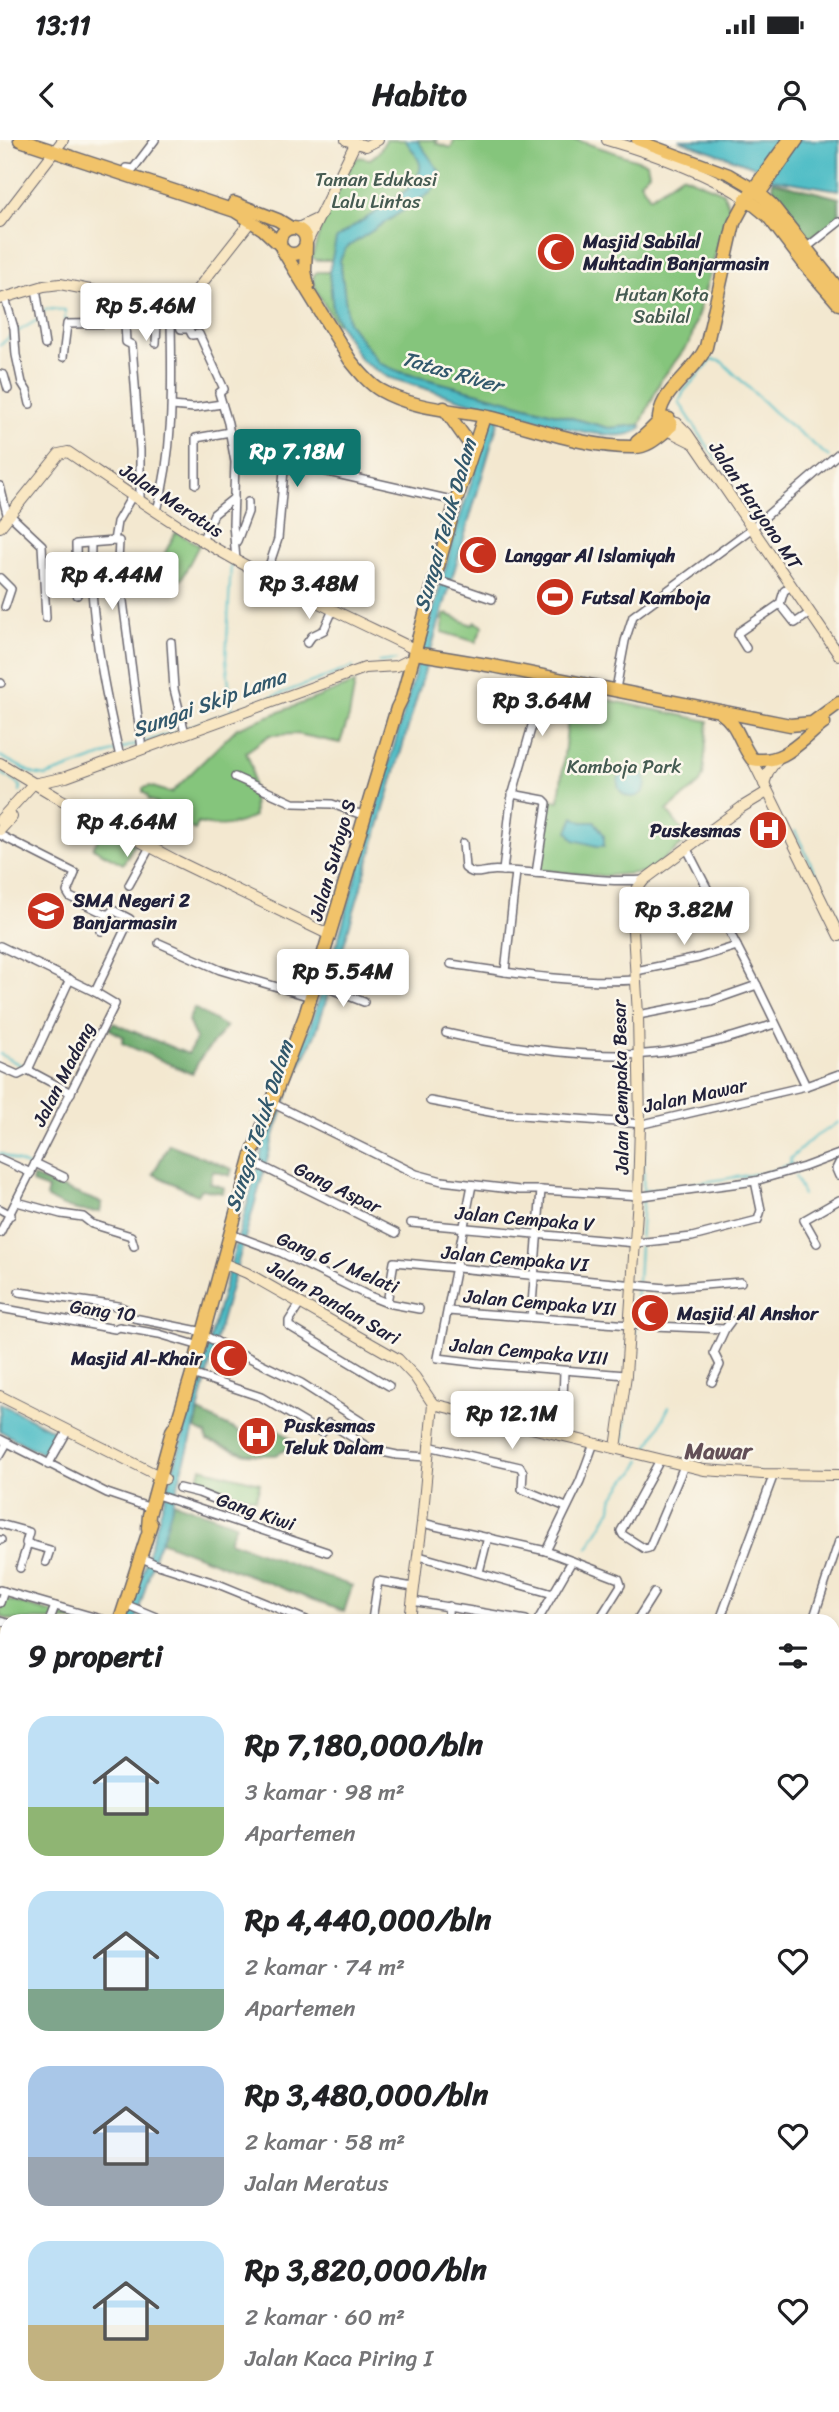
<!DOCTYPE html>
<html lang="id">
<meta charset="utf-8">
<style>
:root{--surface:#fff;--page:#f2f2f2;--text:#202124;--muted:#757577;--accent:#0f766e}
body{margin:0;font-family:Sriracha,sans-serif;background:var(--page);color:var(--text);height:100vh;display:flex;flex-direction:column;font-size:26px;white-space:nowrap}
*{box-sizing:border-box;margin:0}
p{font-size:23px;color:var(--muted)}
.icon{flex:none;width:38px;height:38px;fill:none;stroke:currentColor;stroke-width:2;stroke-linecap:round;stroke-linejoin:round}
.map{position:relative;flex:1;overflow:hidden}
.details{position:absolute;left:0px;top:1474px;width:840px;height:800px;display:flex;flex-direction:column;background:var(--surface);border-radius:21px 21px 0 0;box-shadow:0 4px 10px #0003}
.details>*{flex:none}
.price{position:absolute;translate:-50% -60px;padding:0 16px;border-radius:7px;background:#fff;color:#222;font-size:23px;line-height:46px;filter:drop-shadow(0 2px 4px #0008)}
.price::after{content:'';position:absolute;left:50%;top:42px;width:21px;height:16px;margin-left:-10px;background:inherit;clip-path:polygon(0 0,100% 0,50% 100%)}
.price.current{background:var(--accent);color:#fff}
ul{padding:0;list-style:none}
li{display:flex;align-items:center;gap:21px;height:175px;padding:0 28px}
li span{display:grid;place-items:center;flex:none;width:196px;height:140px;border-radius:21px;color:#555}
li>.icon{margin-inline-start:auto}
span .icon{width:84px;height:84px;fill:#fffc;stroke-width:1}
li b{font-size:30px}
h2{display:flex;justify-content:space-between;align-items:center;height:84px;padding:0 28px;font-size:30px}
.status{display:flex;justify-content:space-between;align-items:center;height:49px;padding:0 35px;background:var(--surface);direction:ltr}
.status svg{height:19px;fill:currentColor}
header{display:flex;justify-content:space-between;align-items:center;height:91px;padding:0 28px;background:var(--surface);font-size:32px;font-weight:700}
.map>svg:first-child{display:block}
.green{fill:#85c57c;stroke:#54745c;stroke-width:2}
.forest{fill:#6caa6c;stroke:#476654;stroke-width:2}
.water{fill:#4fbdc6;stroke:#387080;stroke-width:2}
.lines{fill:none;stroke-linecap:round;stroke-linejoin:round}
.stream{stroke:#4fbdc6;stroke-width:2}
.river{stroke:#4fbdc6;stroke-width:10}
.street-casing{stroke:#6b676f;stroke-width:10}
.secondary-casing{stroke:#6b676f;stroke-width:12}
.primary-casing{stroke:#6b676f;stroke-width:13}
.highway-casing{stroke:#6b676f;stroke-width:15}
.street{stroke:#fff;stroke-width:7}
.secondary{stroke:#f9e7c3;stroke-width:10}
.primary{stroke:#f1c36a;stroke-width:10}
.highway{stroke:#f1c36a;stroke-width:12}
.labels{text-anchor:middle;stroke-width:5;stroke-linejoin:round;paint-order:stroke}
.park-label{font-size:19px;fill:#455b52;stroke:#fbf7ec}
.poi-label{font-size:19px;font-weight:bold;fill:#22223b;stroke:#fbf7ec;text-anchor:start}
.street-label{font-size:19px;fill:#22223b;stroke:#fbf7ec}
.water-label{font-size:21px;font-style:italic;fill:#32586c;stroke:#fbf7ec}
.quarter-label{font-size:23px;font-weight:bold;fill:#634f57;stroke:#fbf7ec}
</style>
<div class="status"><b>13:11</b><svg viewBox="0 0 49 12"><path d="M0 12V9h3v3zM5 12V6h3v6zM10 12V3h3v9zM15 12V0h3v12zM26 1h20v11H26zM47 4h2v5h-2z"/></svg></div>
<header><svg class="icon" aria-label="back" viewBox="0 0 24 24"><path d="M15 5l-7 7 7 7"/></svg>Habito<svg class="icon" aria-label="person" viewBox="0 0 24 24"><circle cx="12" cy="8" r="4"/><path d="M4 21q1-7 8-7t8 7"/></svg></header>
<div class="map">
<svg width="839" height="2272" viewBox="0 0 839 2272">
<rect width="100%" height="100%" fill="#fbf7ec"/>
<filter id="ink" filterUnits="userSpaceOnUse"><feTurbulence type="fractalNoise" baseFrequency=".0143" numOctaves="2"/><feDisplacementMap in="SourceGraphic" scale="14" xChannelSelector="R" yChannelSelector="G"/><feConvolveMatrix kernelMatrix="1 2 1 2 8 2 1 2 1" color-interpolation-filters="sRGB"/></filter>
<filter id="wash" filterUnits="userSpaceOnUse"><feTurbulence type="fractalNoise" baseFrequency=".00686" numOctaves="4" result="noise"/><feDisplacementMap in="SourceGraphic" scale="28" xChannelSelector="R" yChannelSelector="G"/><feGaussianBlur stdDeviation="1.57" result="paint"/><feColorMatrix in="noise" values="0 0 0 0 0 0 0 0 0 0 0 0 0 0 0 0 0 1.4 0 .05"/><feComposite in="paint" operator="in"/></filter>
<g filter="url(#wash)">
<rect width="100%" height="100%" fill="#f3e8d0"/>
<g class="green">
<polygon points="386,0 437,0 436,3 451,8 454,0 577,0 647,23 649,33 640,42 650,57 682,35 723,52 729,67 690,202 661,240 640,285 609,288 390,229 379,223 348,182 340,120 316,120 312,117 322,84 353,22 359,17 370,19 378,13"/>
<polygon points="317,132 329,132 333,169 339,184 335,183 316,150 313,136"/>
<polygon points="176,392 199,405 181,440 157,428"/>
<polygon points="447,474 472,485 475,482 483,486 476,502 442,492 444,475"/>
<path d="M355,543L349,577L340,603L297,594L270,595L246,612L252,627L254,676C239,686 216,688 198,683L195,690L188,687L189,679L168,669L164,678L155,673L157,663L149,660L147,655L143,652V648L150,646L171,653L237,588Z"/>
<polygon points="571,552 708,581 703,636 700,643 667,671 689,699 648,732 603,736 539,730 548,659 559,661"/>
<polygon points="104,688 134,704 123,724 93,708"/>
<polygon points="201,1328 260,1343 256,1359 197,1343"/>
<polygon points="0,1458 76,1479 76,1480 13,1480 0,1477"/>
</g>
<g class="forest">
<path d="M772,41L839,58V78L810,100C796,83 773,64 772,41Z"/>
<polygon points="194,868 226,887 200,919 192,934 122,903 124,897 109,889 113,883 188,914 196,899 188,881"/>
<polygon points="169,1004 232,1029 230,1036 213,1031 210,1043 224,1048 223,1053 201,1049 197,1055 153,1034"/>
<path d="M33,1037L102,1063L100,1072C79,1072 64,1069 46,1057L48,1049L32,1043Z"/>
<polygon points="199,1272 240,1292 246,1302 263,1309 274,1286 297,1304 276,1315 262,1315 246,1314 207,1301 206,1294 195,1289"/>
<polygon points="171,1361 236,1384 229,1401 352,1446 344,1472 160,1401"/>
</g>
<g class="water">
<path d="M405,0H417L440,32L437,44L430,53L346,108L340,120L348,182L379,223L400,232L609,288L640,285L642,287C623,311 531,277 504,270L501,272L341,815L315,895L292,944L276,989L216,1199L193,1292L165,1391L155,1414L136,1480H128L183,1297L268,989L309,889L338,800L461,374L495,270L387,237L361,220L339,184L333,170L329,132L336,99C353,82 425,51 420,24C418,16 410,7 405,0Z"/>
<polygon points="679,0 839,0 839,50 772,39 755,27"/>
<circle cx="632" cy="643" r="14"/>
<polygon points="574,677 582,682 595,682 604,695 604,706 597,706 574,700 568,691"/>
<polygon points="0,1263 58,1293 59,1296 48,1317 0,1291"/>
</g>
<g class="lines">
<g class="stream">
<polyline points="44,171 47,169 65,170 65,180 69,181"/>
<polyline points="126,181 143,178"/>
<polyline points="17,192 39,179"/>
<polyline points="0,205 12,195"/>
<polyline points="716,319 679,262 684,251 712,220 721,221 774,272 829,317"/>
<polyline points="834,321 839,325"/>
<polyline points="231,423 226,519 232,570"/>
<polyline points="379,522 396,520"/>
<polyline points="187,588 353,527"/>
<polyline points="144,602 176,592"/>
<polyline points="121,609 139,603"/>
<polyline points="0,616 34,634 46,636 116,611"/>
<polyline points="0,632 21,646 20,651"/>
<polyline points="795,691 839,781"/>
<polyline points="0,914 26,928"/>
<polyline points="644,958 645,981"/>
<polyline points="0,1013 29,1027"/>
<polyline points="791,1025 790,1019 813,998 839,982"/>
<polyline points="795,1036 803,1055"/>
<polyline points="645,1051 769,1032 791,1024"/>
<polyline points="643,1054 645,986"/>
<polyline points="640,1100 643,1060"/>
<polyline points="638,1142 640,1105"/>
<polyline points="635,1184 637,1147"/>
<polyline points="633,1204 635,1189"/>
<polyline points="623,1305 625,1280"/>
<polyline points="646,1312 669,1267"/>
<polyline points="588,1408 611,1369 612,1360 626,1339 634,1333 641,1320"/>
</g>
<polyline class="river" points="833,1837 839,1833"/>
</g>
</g>
<g filter="url(#ink)">
<g class="lines">
<g class="street-casing">
<g id="street">
<polyline points="126,28 133,29 155,0"/>
<polyline points="806,108 839,82"/>
<polyline points="36,148 45,205"/>
<polyline points="5,158 14,188 16,215 22,243 27,251 30,264"/>
<polyline points="177,176 181,189 189,189 192,195 199,194 224,249 219,253 228,283 235,322 233,384 236,420"/>
<polyline points="156,203 158,163"/>
<polyline points="63,217 67,184 125,183 126,202 132,205 140,310 140,361"/>
<polyline points="0,234 4,235 8,249"/>
<polyline points="172,266 194,268 222,264"/>
<polyline points="196,344 196,298 230,292"/>
<polyline points="0,346 8,378"/>
<polyline points="132,356 117,382 114,401 119,401 118,422 142,609"/>
<path d="M157,371C174,309 172,246 171,182L177,176V172"/>
<polyline points="10,375 42,405 46,478"/>
<polyline points="202,401 214,374 234,358"/>
<polyline points="237,401 248,372 248,362"/>
<path d="M91,403C89,474 104,548 120,617"/>
<polyline points="266,435 278,399 284,330 319,330 456,361"/>
<polyline points="0,438 11,449 5,467"/>
<polyline points="434,439 492,459"/>
<polyline points="791,446 784,451 780,464 795,483 810,473"/>
<polyline points="77,455 76,404 114,401"/>
<polyline points="171,502 174,549 185,593"/>
<polyline points="307,503 312,496 324,490 333,470"/>
<polyline points="746,508 738,495 739,492 780,464"/>
<polyline points="0,543 1,543"/>
<polyline points="616,549 625,501 633,476 751,389 839,313"/>
<polyline points="235,637 293,663 332,664 365,676"/>
<polyline points="512,654 544,660 547,663 536,733"/>
<polyline points="0,695 75,733 67,752 70,757 108,775 113,770 130,779 95,852"/>
<path d="M463,703L465,728C474,736 479,732 490,731C495,730 501,731 507,731C553,733 598,743 644,740"/>
<polyline points="687,709 757,845 806,946"/>
<polyline points="503,731 511,660 546,536"/>
<polyline points="129,745 150,707"/>
<polyline points="101,791 108,775"/>
<polyline points="159,803 220,830 311,857"/>
<polyline points="0,806 95,852 115,864 0,1093"/>
<path d="M451,824C511,833 575,844 636,840"/>
<polyline points="636,831 698,818 737,806"/>
<polyline points="505,832 516,732"/>
<polyline points="315,843 364,862"/>
<polyline points="638,875 711,861 757,845"/>
<path d="M446,893C512,908 599,921 665,912C703,907 739,895 775,884"/>
<polyline points="0,927 18,935 28,930"/>
<polyline points="28,930 70,839"/>
<polyline points="28,930 71,953"/>
<polyline points="430,961 495,973 643,984 806,946 839,934"/>
<polyline points="270,962 416,1034 442,1041 519,1050 541,1050 642,1056 755,1041 804,1027 839,1014"/>
<polyline points="0,1019 31,1033"/>
<polyline points="251,1021 396,1093"/>
<polyline points="35,1023 64,1037"/>
<polyline points="839,1023 836,1029 839,1036"/>
<polyline points="472,1045 438,1218 488,1224 626,1235"/>
<polyline points="17,1062 61,1074 83,1077 92,1084 131,1096 134,1106"/>
<polyline points="0,1069 11,1075"/>
<polyline points="411,1083 636,1103 692,1097 758,1080 761,1070 755,1041"/>
<polyline points="231,1094 282,1113 367,1155 387,1163 419,1169"/>
<polyline points="817,1103 804,1080 839,1060"/>
<polyline points="19,1152 118,1166 128,1170 134,1178 204,1192"/>
<polyline points="387,1163 394,1122 666,1148 741,1142"/>
<polyline points="300,1164 289,1181 289,1186 389,1246"/>
<polyline points="0,1168 115,1189 119,1187 159,1194 200,1206"/>
<polyline points="448,1171 630,1185 725,1189 731,1181"/>
<polyline points="531,1177 541,1050"/>
<polyline points="203,1195 301,1243 365,1284"/>
<polyline points="192,1234 261,1257 322,1293 329,1283 373,1310 397,1315 427,1317"/>
<polyline points="712,1242 720,1225 714,1213 725,1189"/>
<polyline points="557,1294 563,1260 564,1231"/>
<polyline points="0,1299 107,1353 151,1368"/>
<polyline points="428,1306 520,1327 523,1332 522,1349 566,1367"/>
<polyline points="0,1315 7,1303"/>
<polyline points="660,1320 621,1391 623,1395 645,1409 649,1408 684,1326"/>
<polyline points="48,1325 68,1290"/>
<polyline points="179,1348 199,1353 244,1371"/>
<polyline points="160,1356 327,1412"/>
<polyline points="422,1383 546,1411 619,1439 621,1445 599,1480"/>
<polyline points="0,1384 29,1392 26,1403 50,1410 46,1422"/>
<polyline points="0,1400 1,1400"/>
<polyline points="546,1411 580,1341 594,1303"/>
<polyline points="419,1416 553,1454"/>
<polyline points="140,1417 155,1424 218,1444 306,1480"/>
<polyline points="20,1428 28,1403"/>
<polyline points="479,1432 488,1397"/>
<polyline points="0,1450 104,1480"/>
<polyline points="412,1461 526,1480"/>
<polyline points="0,1463 4,1451"/>
<polyline points="125,1464 163,1480"/>
<polyline points="50,1479 55,1466"/>
<polyline points="372,1480 378,1441 413,1447"/>
<polyline points="447,1480 449,1466"/>
<polyline points="538,1480 572,1421"/>
<polyline points="637,1480 654,1453"/>
<polyline points="720,1480 774,1334"/>
<polyline points="813,1480 839,1401"/>
<polyline points="0,1481 7,1483"/>
<polyline points="0,1508 7,1510"/>
<polyline points="0,1536 7,1538"/>
<polyline points="0,1567 7,1568"/>
<polyline points="0,1599 7,1600"/>
<polyline points="0,1631 7,1632"/>
<polyline points="0,1656 7,1658"/>
<polyline points="833,1660 839,1648"/>
<polyline points="0,1725 7,1727"/>
<polyline points="833,1738 839,1741"/>
<polyline points="0,1908 7,1911"/>
<polyline points="833,1911 839,1917"/>
<polyline points="0,1950 7,1953"/>
<polyline points="833,1979 839,1984"/>
<polyline points="0,1991 7,1993"/>
<polyline points="833,2028 839,2029"/>
<polyline points="833,2070 839,2071"/>
<polyline points="833,2129 839,2127"/>
<polyline points="0,2136 7,2137"/>
<polyline points="833,2150 839,2148"/>
<polyline points="0,2165 7,2168"/>
<polyline points="833,2194 839,2192"/>
<polyline points="0,2227 7,2231"/>
<polyline points="833,2237 839,2235"/>
<polyline points="88,2266 88,2272"/>
<polyline points="159,2266 172,2272"/>
<polyline points="207,2266 220,2272"/>
<polyline points="301,2266 315,2272"/>
<polyline points="388,2266 400,2272"/>
<polyline points="568,2266 580,2272"/>
<polyline points="641,2266 645,2272"/>
<polyline points="692,2266 696,2272"/>
<polyline points="283,2272 286,2266"/>
<polyline points="351,2272 353,2266"/>
<polyline points="451,2272 452,2266"/>
<polyline points="603,2272 604,2266"/>
<polyline points="730,2272 747,2266"/>
</g>
</g>
<g class="secondary-casing">
<g id="secondary">
<polyline points="346,0 366,6 378,0"/>
<path d="M607,0C655,14 703,31 746,58"/>
<polyline points="0,82 63,0"/>
<polyline points="298,88 317,79"/>
<polyline points="307,102 355,4"/>
<polyline points="0,159 44,146 60,144 166,165 181,164 192,156 251,81"/>
<polyline points="670,281 677,283 687,293 839,515"/>
<polyline points="667,290 693,303"/>
<path d="M0,387L59,314L68,312C114,343 159,375 206,403C272,442 342,474 410,507"/>
<polyline points="752,619 839,796"/>
<polyline points="0,623 60,659 177,721 330,795"/>
<polyline points="764,644 768,632 778,618"/>
<polyline points="0,680 33,644 66,637 365,528 397,526 407,521"/>
<polyline points="0,690 12,677"/>
<polyline points="223,1123 247,1133 398,1219 415,1237 433,1264"/>
<polyline points="0,1256 165,1339"/>
<polyline points="433,1264 704,1330 763,1334 839,1335"/>
<polyline points="616,1308 626,1235 638,1057 640,984 638,875 631,757 644,740 742,667 767,652"/>
<polyline points="410,1480 422,1383 433,1264"/>
<polyline points="523,2272 525,2266"/>
</g>
</g>
<g class="primary-casing">
<g id="primary">
<polyline points="637,0 729,34 753,48 788,0"/>
<polyline points="760,54 798,0"/>
</g>
</g>
<g class="highway-casing">
<g id="highway">
<polyline points="20,0 235,71 263,89 280,105"/>
<polyline points="746,58 768,76 806,126 839,164"/>
<polyline points="234,63 278,80 291,88"/>
<circle cx="293" cy="101" r="13"/>
<polyline points="306,105 305,131 308,146"/>
<path d="M282,109L350,220C359,231 368,243 380,250C413,269 453,270 489,277C536,288 586,308 635,307C648,307 658,297 667,290"/>
<polyline points="444,268 473,309"/>
<path d="M637,302C646,295 654,287 662,278L669,279L671,286L665,291L659,288C655,251 693,237 706,207L734,83L753,48L772,65L839,150"/>
<polyline points="415,513 493,526 790,585 812,583 839,563"/>
<path d="M720,572C739,585 739,602 752,619C783,626 802,599 824,583"/>
<polyline points="148,1388 149,1375 172,1291 177,1283 191,1237 253,1011 305,876 397,568 402,558 456,361 484,277"/>
<polyline points="120,1480 151,1384"/>
<polyline points="0,1899 7,1876"/>
</g>
</g>
<use href="#street" class="street"/>
<use href="#secondary" class="secondary"/>
<use href="#primary" class="primary"/>
<use href="#highway" class="highway"/>
</g>
</g>
<defs>
<g id="mosque-disc" transform="scale(2.0125)"><circle r="9.5" fill="#c8321e" stroke="#fbf7ec"/><path d="M3.5-4.9A6 6 0 1 0 3.5 4.9A5 5 0 1 1 3.5-4.9Z" fill="#fff"/></g>
<g id="stadium-disc" transform="scale(2.0125)"><circle r="9.5" fill="#c8321e" stroke="#fbf7ec"/><path d="M0-5a6.5 5 0 1 0 0 10a6.5 5 0 1 0 0-10ZM-3.5-1.8h7v3.6h-7Z" fill="#fff"/></g>
<g id="hospital-disc" transform="scale(2.0125)"><circle r="9.5" fill="#c8321e" stroke="#fbf7ec"/><path d="M-5-5h3v3.5h4V-5h3V5h-3V1.5h-4V5h-3Z" fill="#fff"/></g>
<g id="school-disc" transform="scale(2.0125)"><circle r="9.5" fill="#c8321e" stroke="#fbf7ec"/><path d="M0-5L7-2L0 1L-7-2ZM-4 1L0 2.5L4 1V4Q0 6-4 4Z" fill="#fff"/></g>
</defs>
<g fill-rule="evenodd">
<use href="#mosque-disc" x="556" y="112"/>
<use href="#mosque-disc" x="478" y="415"/>
<use href="#stadium-disc" x="555" y="457"/>
<use href="#hospital-disc" x="768" y="690"/>
<use href="#school-disc" x="46" y="771"/>
<use href="#mosque-disc" x="650" y="1173"/>
<use href="#mosque-disc" x="229" y="1218"/>
<use href="#hospital-disc" x="257" y="1296"/>
</g>
<g class="labels">
<g class="park-label">
<text x="376" y="46">Taman Edukasi<tspan x="376" dy="22">Lalu Lintas</tspan></text>
<text x="662" y="161">Hutan Kota<tspan x="662" dy="22">Sabilal</tspan></text>
<text x="624" y="633">Kamboja Park</text>
</g>
<g class="poi-label">
<text x="583" y="108">Masjid Sabilal<tspan x="583" dy="22">Muhtadin Banjarmasin</tspan></text>
<text x="505" y="422">Langgar Al Islamiyah</text>
<text x="582" y="464">Futsal Kamboja</text>
<text x="741" y="697" text-anchor="end">Puskesmas</text>
<text x="73" y="767">SMA Negeri 2<tspan x="73" dy="22">Banjarmasin</tspan></text>
<text x="677" y="1180">Masjid Al Anshor</text>
<text x="202" y="1225" text-anchor="end">Masjid Al-Khair</text>
<text x="284" y="1292">Puskesmas<tspan x="284" dy="22">Teluk Dalam</tspan></text>
</g>
<g class="street-label">
<text transform="translate(172 360) rotate(33)" y="7">Jalan Meratus</text>
<text transform="translate(756 365) rotate(56)" y="7">Jalan Haryono MT</text>
<text transform="translate(332 720) rotate(-74)" y="7">Jalan Sutoyo S</text>
<text transform="translate(63 934) rotate(-63)" y="7">Jalan Madang</text>
<text transform="translate(620 947) rotate(-91)" y="7">Jalan Cempaka Besar</text>
<text transform="translate(695 955) rotate(-12)" y="7">Jalan Mawar</text>
<text transform="translate(338 1047) rotate(26)" y="7">Gang Aspar</text>
<text transform="translate(525 1078) rotate(5)" y="7">Jalan Cempaka V</text>
<text transform="translate(515 1118) rotate(5)" y="7">Jalan Cempaka VI</text>
<text transform="translate(338 1122) rotate(23)" y="7">Gang 6 / Melati</text>
<text transform="translate(334 1162) rotate(30)" y="7">Jalan Pandan Sari</text>
<text transform="translate(540 1162) rotate(5)" y="7">Jalan Cempaka VII</text>
<text transform="translate(103 1170) rotate(8)" y="7">Gang 10</text>
<text transform="translate(529 1211) rotate(5)" y="7">Jalan Cempaka VIII</text>
<text transform="translate(256 1371) rotate(19)" y="7">Gang Kiwi</text>
</g>
<g class="water-label">
<text transform="translate(452 232) rotate(16)" y="7">Tatas River</text>
<text transform="translate(445 385) rotate(-74)" y="7">Sungai Teluk Dalam</text>
<text transform="translate(209 563) rotate(-20)" y="7">Sungai Skip Lama</text>
<text transform="translate(259 986) rotate(-72)" y="7">Sungai Teluk Dalam</text>
</g>
<g class="quarter-label">
<text x="718" y="1319">Mawar</text>
</g>
</g>
</svg>
<b class="price" style="left:146px;top:203px">Rp 5.46M</b>
<b class="price current" style="left:297px;top:349px">Rp 7.18M</b>
<b class="price" style="left:112px;top:472px">Rp 4.44M</b>
<b class="price" style="left:309px;top:481px">Rp 3.48M</b>
<b class="price" style="left:542px;top:598px">Rp 3.64M</b>
<b class="price" style="left:127px;top:719px">Rp 4.64M</b>
<b class="price" style="left:684px;top:807px">Rp 3.82M</b>
<b class="price" style="left:343px;top:869px">Rp 5.54M</b>
<b class="price" style="left:512px;top:1311px">Rp 12.1M</b>
<section class="details">
<h2>9 properti<svg class="icon" aria-label="filters" viewBox="0 0 24 24"><path d="M4 7h16M4 17h16"/><circle cx="9" cy="7" r="2"/><circle cx="15" cy="17" r="2"/></svg></h2>
<ul>
<li><span style="background:linear-gradient(#bfe0f5 65%,#8fb573 0)"><svg class="icon" aria-label="home" viewBox="0 0 24 24"><path d="M3 11l9-7 9 7M6 9v11h12V9"/></svg></span><div><b>Rp 7,180,000/bln</b><p>3 kamar · 98 m²</p><p>Apartemen</p></div><svg class="icon" aria-label="heart" viewBox="0 0 24 24"><path d="M12 20l-8-8c-3-5 5-10 8-4 3-6 11-1 8 4z"/></svg></li>
<li><span style="background:linear-gradient(#bfe0f5 70%,#7fa58c 0)"><svg class="icon" aria-label="home" viewBox="0 0 24 24"><path d="M3 11l9-7 9 7M6 9v11h12V9"/></svg></span><div><b>Rp 4,440,000/bln</b><p>2 kamar · 74 m²</p><p>Apartemen</p></div><svg class="icon" aria-label="heart" viewBox="0 0 24 24"><path d="M12 20l-8-8c-3-5 5-10 8-4 3-6 11-1 8 4z"/></svg></li>
<li><span style="background:linear-gradient(#a9c7e8 65%,#9aa5b1 0)"><svg class="icon" aria-label="home" viewBox="0 0 24 24"><path d="M3 11l9-7 9 7M6 9v11h12V9"/></svg></span><div><b>Rp 3,480,000/bln</b><p>2 kamar · 58 m²</p><p>Jalan Meratus</p></div><svg class="icon" aria-label="heart" viewBox="0 0 24 24"><path d="M12 20l-8-8c-3-5 5-10 8-4 3-6 11-1 8 4z"/></svg></li>
<li><span style="background:linear-gradient(#bfe0f5 60%,#c2b280 0)"><svg class="icon" aria-label="home" viewBox="0 0 24 24"><path d="M3 11l9-7 9 7M6 9v11h12V9"/></svg></span><div><b>Rp 3,820,000/bln</b><p>2 kamar · 60 m²</p><p>Jalan Kaca Piring I</p></div><svg class="icon" aria-label="heart" viewBox="0 0 24 24"><path d="M12 20l-8-8c-3-5 5-10 8-4 3-6 11-1 8 4z"/></svg></li>
</ul>
</section>
</div>
